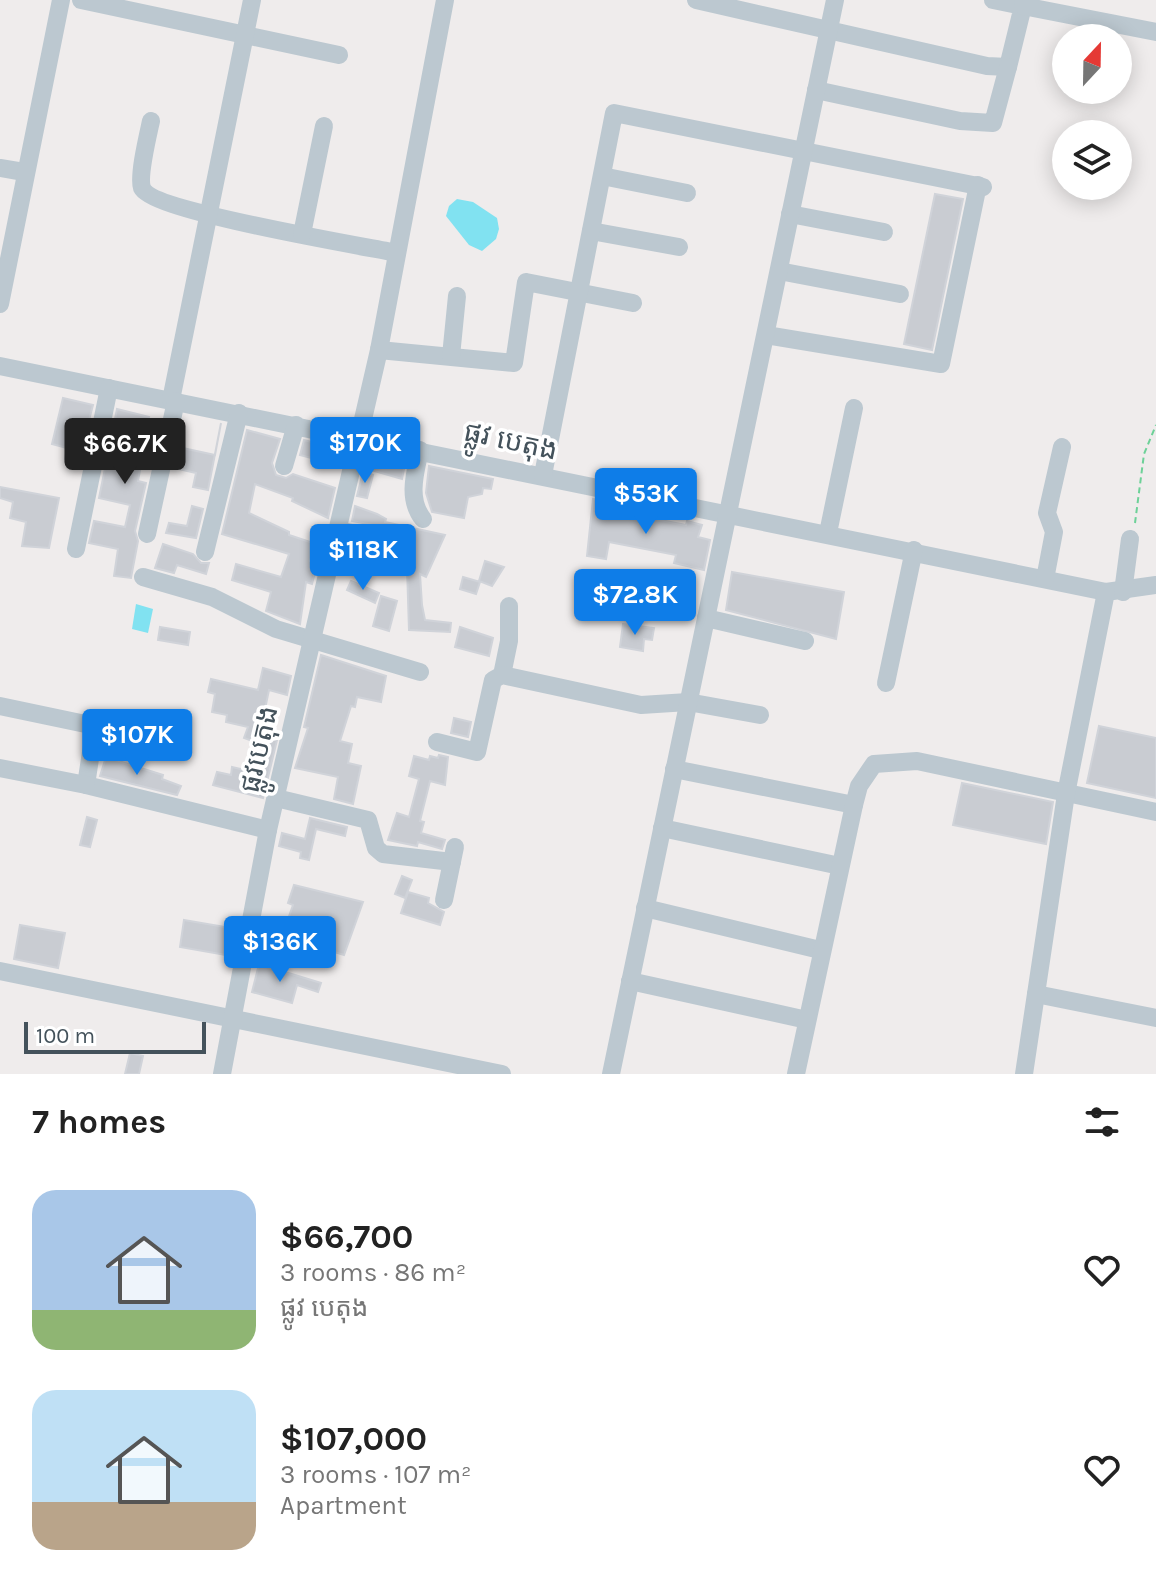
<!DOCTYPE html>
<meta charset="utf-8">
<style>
:root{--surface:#fff;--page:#f2f2f2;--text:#222;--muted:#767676;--accent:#0e7de8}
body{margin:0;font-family:Karla,"Noto Sans Khmer",sans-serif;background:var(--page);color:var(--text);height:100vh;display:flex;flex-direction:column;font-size:30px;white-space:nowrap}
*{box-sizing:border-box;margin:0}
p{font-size:26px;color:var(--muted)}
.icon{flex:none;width:44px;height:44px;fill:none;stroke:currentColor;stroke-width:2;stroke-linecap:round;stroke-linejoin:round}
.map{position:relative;height:1074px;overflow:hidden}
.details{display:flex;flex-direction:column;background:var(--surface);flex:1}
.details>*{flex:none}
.needle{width:52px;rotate:22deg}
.fabs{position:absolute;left:1052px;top:24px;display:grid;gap:16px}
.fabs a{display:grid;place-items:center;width:80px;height:80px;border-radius:50%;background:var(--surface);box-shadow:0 4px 20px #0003;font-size:40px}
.scale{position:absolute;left:24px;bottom:20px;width:182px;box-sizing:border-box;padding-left:8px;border:4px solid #44525b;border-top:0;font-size:22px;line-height:28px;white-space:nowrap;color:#44525b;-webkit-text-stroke:6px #fff;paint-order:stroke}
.price{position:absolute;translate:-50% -68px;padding:0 18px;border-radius:8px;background:var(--accent);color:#fff;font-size:26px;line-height:52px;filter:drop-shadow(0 2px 4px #0008)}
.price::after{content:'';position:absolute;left:50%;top:48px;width:24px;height:18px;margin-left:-12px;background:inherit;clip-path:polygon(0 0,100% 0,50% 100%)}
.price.active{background:#222;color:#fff}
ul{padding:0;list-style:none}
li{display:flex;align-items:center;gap:24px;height:200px;padding:0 32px}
li span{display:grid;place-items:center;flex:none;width:224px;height:160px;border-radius:24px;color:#555}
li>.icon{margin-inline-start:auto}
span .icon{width:96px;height:96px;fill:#fffc;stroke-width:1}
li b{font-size:34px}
h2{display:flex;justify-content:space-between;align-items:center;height:96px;padding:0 32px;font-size:34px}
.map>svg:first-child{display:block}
.water{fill:#81e2f1}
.building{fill:#c9ccd2;stroke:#d0d3d9;stroke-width:2}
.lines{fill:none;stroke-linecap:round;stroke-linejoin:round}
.path{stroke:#6dd198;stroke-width:2;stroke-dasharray:6 4;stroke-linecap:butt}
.minor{stroke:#bcc8d0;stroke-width:18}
.labels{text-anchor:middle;stroke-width:7;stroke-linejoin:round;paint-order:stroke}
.street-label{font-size:28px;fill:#44525b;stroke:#fff}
</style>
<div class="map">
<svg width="1156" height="1074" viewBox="0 0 1156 1074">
<rect width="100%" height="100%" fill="#efecec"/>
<g class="water">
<polygon points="457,199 473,202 497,218 499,229 496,239 482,251 469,245 446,216 449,206"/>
<polygon points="136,604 153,609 148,633 132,629"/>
<polygon points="111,727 148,732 143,754 107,747"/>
</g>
<g class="building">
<polygon points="935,194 963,199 932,350 904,344"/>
<polygon points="63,398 93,405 78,462 65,459 67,448 52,444"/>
<polygon points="117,409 149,417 146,426 158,428 151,461 142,459 138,481 146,483 135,531 138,541 131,578 114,576 118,549 89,543 94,521 125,527 130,505 99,498"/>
<polygon points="221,423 208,490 193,487 196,473 174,468 178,447 215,455"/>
<polygon points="247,430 280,439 272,463 276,475 286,478 293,474 335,488 328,518 292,501 293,498 255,484 249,513 289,532 289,535 316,544 310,561 317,564 312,584 306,582 300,624 266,611 271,592 232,580 236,564 281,577 289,554 222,534"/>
<polygon points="304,440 342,450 338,465 300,455"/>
<polygon points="375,455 405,464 402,479 371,470"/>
<polygon points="429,466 493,479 491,489 483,488 482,494 468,497 464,518 432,512 426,493"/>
<polygon points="363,472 373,475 367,498 357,496"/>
<polygon points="0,487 59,498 49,548 22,546 26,522 10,518 13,502 0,498"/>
<polygon points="593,499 612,503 610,510 686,525 687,521 702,525 698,537 710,540 704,570 674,563 676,555 609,542 606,559 587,556"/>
<polygon points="192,506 203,509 196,538 166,533 169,523 187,526"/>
<polygon points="355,506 377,514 386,519 385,522 445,535 426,577 420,574 422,605 425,620 451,623 450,632 409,630 407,567 406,571 403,570 409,561 408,538 394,529 352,521"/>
<polygon points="163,544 193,554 201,563 209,563 206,574 177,565 174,573 155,568"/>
<polygon points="347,544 385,552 388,567 343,558"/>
<polygon points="485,561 504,567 492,586 479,581"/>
<polygon points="732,572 844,592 836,639 726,610"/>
<polygon points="586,576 605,579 603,594 584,591"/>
<polygon points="463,577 480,582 476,594 460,589"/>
<polygon points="351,581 379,593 375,603 347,590"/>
<polygon points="673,592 693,596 689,611 669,607"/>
<polygon points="381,596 397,601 389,631 373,626"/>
<polygon points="623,624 654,628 652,640 644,639 643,651 620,647"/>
<polygon points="160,627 190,632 188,645 158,640"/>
<polygon points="460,627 493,638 489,656 455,647"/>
<polygon points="321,655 386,676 381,702 357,697 355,707 351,706 340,741 352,744 348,763 361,766 353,804 334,799 338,777 295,768 308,728 304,727"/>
<polygon points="263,668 291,676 287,695 269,690 265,709 260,731 278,736 263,798 213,785 217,772 231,775 232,767 245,770 255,742 244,738 248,727 226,722 227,715 212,712 215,694 208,692 211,679 258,690"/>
<polygon points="454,718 471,722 468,737 451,733"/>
<polygon points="1099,726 1156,738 1156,798 1087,783"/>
<polygon points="439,755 448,757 445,785 430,781 420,821 424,822 421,833 445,840 442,849 418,842 417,846 388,840 397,813 409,817 419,779 409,776 414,756 429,760 430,756 438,758"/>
<polygon points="106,757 163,775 162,779 181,786 177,795 100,776"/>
<polygon points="962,783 1053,802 1046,844 953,825"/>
<polygon points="87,817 97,820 90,847 80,845"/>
<polygon points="310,818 347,827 345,836 316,829 309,860 300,858 301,852 279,846 282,833 305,839"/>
<polygon points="402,876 412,880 405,898 395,894"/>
<polygon points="294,885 363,902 344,955 282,936 293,905 288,903"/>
<polygon points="408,892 429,898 428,903 444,912 440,925 401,913"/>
<polygon points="184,920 237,929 232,956 180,947"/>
<polygon points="20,925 65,933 58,968 14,959"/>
<polygon points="259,964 321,983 318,992 297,985 292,1003 252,992"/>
<polygon points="130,1053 143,1056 139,1074 125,1074"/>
</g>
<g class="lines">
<polyline class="path" points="1135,523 1144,454 1156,425"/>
<g class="minor">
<polyline points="81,0 339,55"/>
<polyline points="696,0 987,66 1008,67 1023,6 993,0"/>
<polyline points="1024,0 1023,6 1156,32"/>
<polyline points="816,90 960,121 993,123 1008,67"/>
<path d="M151,121C148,135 138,176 142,188C152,211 362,246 397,253"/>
<polyline points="0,168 24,172"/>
<polyline points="602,176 687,193"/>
<polyline points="790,214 884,232"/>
<polyline points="591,231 679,247"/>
<polyline points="302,234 324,126"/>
<polyline points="779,271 900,294"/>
<polyline points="0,304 61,0"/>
<polyline points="766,335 941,364 978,185"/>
<polyline points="379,350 514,363 526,282 633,303"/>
<polyline points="451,356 457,296"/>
<polyline points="0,366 1106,592 1156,585"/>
<polyline points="171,400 252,0"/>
<path d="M420,450C415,473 407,499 423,519"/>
<polyline points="284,466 296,425"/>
<polyline points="543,475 614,113 983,187"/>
<polyline points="337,530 391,541 397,544 397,560"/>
<polyline points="828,533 854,408"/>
<polyline points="147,534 176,401"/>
<polyline points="76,549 109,388"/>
<polyline points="205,552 239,413"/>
<polyline points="143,577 212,597 276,629 420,672"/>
<polyline points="1045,579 1054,532 1047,513 1062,447"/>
<polyline points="1123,592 1130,539"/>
<polyline points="706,618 805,641"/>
<polyline points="502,675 509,641 509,606"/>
<polyline points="886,683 914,550"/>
<polyline points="0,706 95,726 86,785 268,830"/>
<polyline points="437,742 477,752 493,680 502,675 641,705 688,702 760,715"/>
<polyline points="0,768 86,785"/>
<polyline points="674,769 854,805"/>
<polyline points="276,798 368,820 376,848 383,854 452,862"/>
<polyline points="662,828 840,866"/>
<polyline points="444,900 455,847"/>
<polyline points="645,908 820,950"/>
<polyline points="0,971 502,1074"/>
<polyline points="630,981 807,1020"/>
<polyline points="1036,994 1156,1018"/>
<polyline points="222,1074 268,830 379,350 445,0"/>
<polyline points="611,1074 835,0"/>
<polyline points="796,1074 854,805 859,786 874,764 917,761 1156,812"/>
<polyline points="1024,1074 1066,794 1106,592"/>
</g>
</g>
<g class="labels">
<g class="street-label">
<text transform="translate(511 440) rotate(12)" y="10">ផ្លូវ បេតុង</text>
<text transform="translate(258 749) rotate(-77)" y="10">ផ្លូវបេតុង</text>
</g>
</g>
</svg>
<div class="fabs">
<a><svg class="needle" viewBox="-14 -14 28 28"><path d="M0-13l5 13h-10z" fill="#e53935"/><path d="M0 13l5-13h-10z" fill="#767676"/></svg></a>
<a><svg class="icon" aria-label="layers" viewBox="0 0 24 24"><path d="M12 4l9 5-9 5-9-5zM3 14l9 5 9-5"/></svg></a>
</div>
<div class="scale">100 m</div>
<b class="price" style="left:365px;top:485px">$170K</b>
<b class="price active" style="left:125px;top:486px">$66.7K</b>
<b class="price" style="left:646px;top:536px">$53K</b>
<b class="price" style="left:363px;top:592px">$118K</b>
<b class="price" style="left:635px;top:637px">$72.8K</b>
<b class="price" style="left:137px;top:777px">$107K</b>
<b class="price" style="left:280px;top:984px">$136K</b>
</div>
<section class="details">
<h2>7 homes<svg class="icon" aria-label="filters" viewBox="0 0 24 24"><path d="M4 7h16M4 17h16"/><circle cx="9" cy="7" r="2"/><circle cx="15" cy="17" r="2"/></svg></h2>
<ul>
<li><span style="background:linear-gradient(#a9c7e8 75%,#8fb573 0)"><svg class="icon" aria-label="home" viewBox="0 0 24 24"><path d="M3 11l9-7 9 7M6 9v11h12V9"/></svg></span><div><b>$66,700</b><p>3 rooms · 86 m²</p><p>ផ្លូវ បេតុង</p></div><svg class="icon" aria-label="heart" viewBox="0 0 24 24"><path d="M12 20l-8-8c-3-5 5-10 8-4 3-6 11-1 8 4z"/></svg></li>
<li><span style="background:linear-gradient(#bfe0f5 70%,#b9a48a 0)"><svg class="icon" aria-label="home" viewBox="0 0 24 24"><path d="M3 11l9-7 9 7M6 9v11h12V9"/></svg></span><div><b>$107,000</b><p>3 rooms · 107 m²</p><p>Apartment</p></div><svg class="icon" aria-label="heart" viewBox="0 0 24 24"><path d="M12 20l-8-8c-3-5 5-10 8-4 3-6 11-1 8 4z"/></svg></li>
</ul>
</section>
